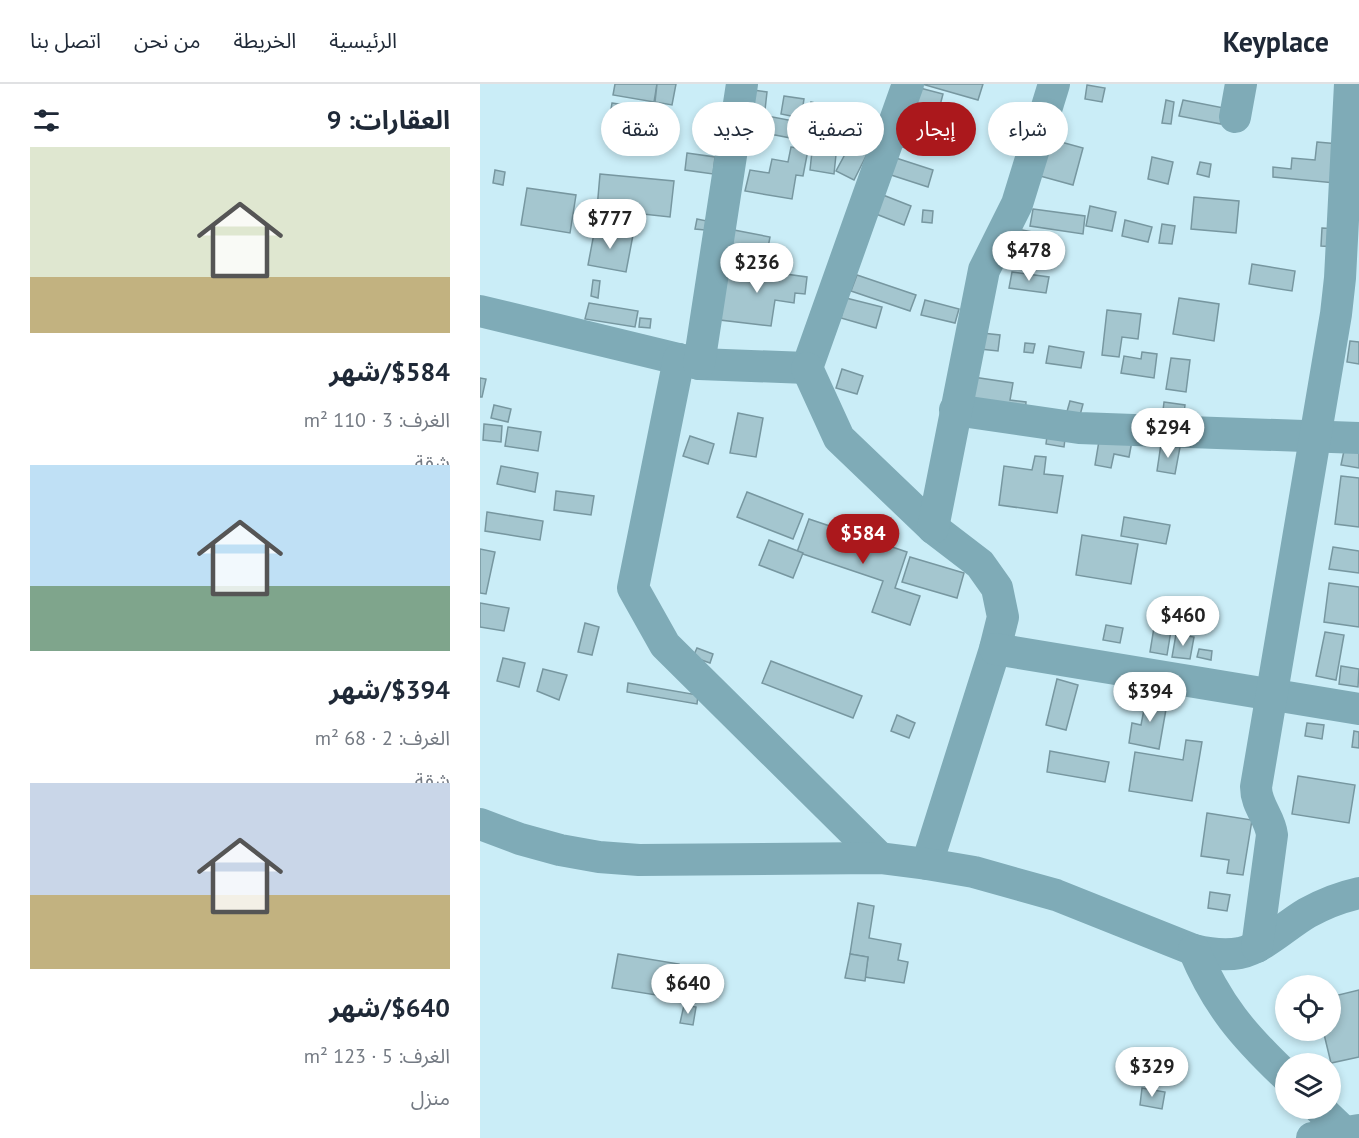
<!DOCTYPE html>
<html lang="ar">
<meta charset="utf-8">
<style>
:root{--surface:#fff;--page:#f2f2f3;--text:#1f2937;--muted:#747a83;--line:#e0e1e3;--accent:#ab181c}
body{margin:0;font-family:"PT Sans","Noto Sans Arabic",sans-serif;background:var(--page);color:var(--text);direction:rtl;height:100vh;display:flex;flex-direction:column;font-size:22px;white-space:nowrap}
*{box-sizing:border-box;margin:0}
p{font-size:20px;color:var(--muted)}
.icon{flex:none;width:33px;height:33px;fill:none;stroke:currentColor;stroke-width:2;stroke-linecap:round;stroke-linejoin:round}
.map{position:relative;flex:1;overflow:hidden;direction:ltr}
.side{display:flex;flex-direction:column;background:var(--surface);width:480px}
.side>*{flex:none}
.guide{position:absolute;left:18px;top:18px;width:570px;height:54px;direction:rtl;display:flex;gap:12px}
.buttons{position:absolute;left:795px;top:891px;display:grid;gap:12px}
.buttons a{display:grid;place-items:center;width:66px;height:66px;border-radius:50%;background:var(--surface);box-shadow:0 3px 9px #0003;font-size:30px}
.price{position:absolute;translate:-50% -51px;padding:0 14px;border-radius:21px;background:#fff;color:#222;font-size:20px;line-height:39px;filter:drop-shadow(0 2px 3px #0008)}
.price::after{content:'';position:absolute;left:50%;top:36px;width:18px;height:14px;margin-left:-9px;background:inherit;clip-path:polygon(0 0,100% 0,50% 100%)}
.price.current{background:var(--accent);color:#fff}
ul{padding:0;list-style:none}
li{display:grid;align-content:center;gap:12px;height:318px;padding:0 30px}
li span{display:grid;place-items:center;height:186px;border-radius:0px;color:#555}
li>.icon{margin-inline-start:auto}
span .icon{width:108px;height:108px;fill:#fffc;stroke-width:1}
li b{font-size:26px}
h2{display:flex;justify-content:space-between;align-items:center;height:72px;padding:0 30px;font-size:26px}
.pill{padding:0 21px;border-radius:27px;background:var(--surface);box-shadow:0 3px 9px #0003;font-size:21px;line-height:54px}
.pill.current{background:var(--accent);color:#fff}
header{display:flex;align-items:center;gap:36px;box-sizing:border-box;height:84px;padding:0 30px;background:var(--surface);border-bottom:2px solid var(--line)}
header strong{font-size:28px}
nav{display:flex;gap:33px;margin-inline-start:auto;font-size:21px}
main{display:flex;flex:1;min-height:0}
.map>svg:first-child{display:block}
.building{fill:#a4c6cf;stroke:#7797a0;stroke-width:1.5}
.lines{fill:none;stroke-linecap:round;stroke-linejoin:round}
.minor{stroke:#7fabb7;stroke-width:32}
</style>
<header>
<strong>Keyplace</strong>
<nav><a>الرئيسية</a><a>الخريطة</a><a>من نحن</a><a>اتصل بنا</a></nav>
</header>
<main>
<div class="map">
<svg width="879" height="1054" viewBox="0 0 879 1054">
<rect width="100%" height="100%" fill="#caedf7"/>
<g class="building">
<polygon points="135,0 177,0 174,18 133,11"/>
<polygon points="177,0 196,0 192,21 175,18"/>
<polygon points="442,0 503,0 498,16"/>
<polygon points="607,1 625,4 622,18 605,15"/>
<polygon points="440,4 463,10 458,29 434,22"/>
<polygon points="273,6 287,8 285,26 270,24"/>
<polygon points="304,12 324,15 321,34 301,30"/>
<polygon points="686,16 694,18 691,40 682,39"/>
<polygon points="703,16 744,24 741,40 699,32"/>
<polygon points="331,18 362,25 358,45 327,38"/>
<polygon points="132,19 177,26 173,47 145,43 147,33 130,31"/>
<polygon points="432,25 446,29 442,43 429,39"/>
<polygon points="272,29 319,38 316,55 269,46"/>
<polygon points="424,54 432,56 430,65 422,63"/>
<polygon points="570,55 603,64 593,101 560,92"/>
<polygon points="333,58 357,61 354,90 330,86"/>
<polygon points="837,58 859,60 855,99 793,93 793,83 811,85 812,74 835,76"/>
<polygon points="370,61 387,70 374,96 356,87"/>
<polygon points="311,63 328,66 323,92 316,91 312,115 265,107 270,86 289,89 292,75 308,78"/>
<polygon points="207,69 235,73 233,90 205,86"/>
<polygon points="672,73 693,78 688,100 668,95"/>
<polygon points="416,74 453,86 448,103 411,91"/>
<polygon points="720,78 731,80 729,93 717,90"/>
<polygon points="15,86 25,88 23,101 13,99"/>
<polygon points="120,90 194,97 190,133 117,125"/>
<polygon points="47,104 96,111 90,149 41,141"/>
<polygon points="403,111 431,122 424,141 396,130"/>
<polygon points="714,113 759,117 756,149 711,145"/>
<polygon points="610,122 636,128 632,147 606,142"/>
<polygon points="553,125 605,132 603,150 550,142"/>
<polygon points="443,126 453,127 452,139 442,138"/>
<polygon points="217,135 227,137 225,146 215,145"/>
<polygon points="645,136 672,143 668,158 642,152"/>
<polygon points="682,140 695,142 692,160 679,159"/>
<polygon points="115,144 153,151 146,188 108,181"/>
<polygon points="842,144 858,145 856,163 841,162"/>
<polygon points="537,145 553,148 550,166 533,163"/>
<polygon points="254,146 290,153 286,174 250,168"/>
<polygon points="519,170 550,172 549,181 518,178"/>
<polygon points="772,180 815,187 812,207 769,200"/>
<polygon points="247,182 327,193 325,210 315,209 314,219 295,216 291,242 240,236"/>
<polygon points="532,188 569,193 566,209 529,204"/>
<polygon points="377,191 436,211 430,227 371,207"/>
<polygon points="113,196 120,197 118,214 111,212"/>
<polygon points="366,214 402,223 396,244 361,234"/>
<polygon points="699,214 739,220 734,257 693,250"/>
<polygon points="445,216 479,225 475,239 441,231"/>
<polygon points="109,219 158,227 155,243 105,235"/>
<polygon points="627,226 661,230 658,255 642,253 639,273 622,271"/>
<polygon points="160,234 171,235 170,244 159,243"/>
<polygon points="502,249 520,251 518,267 500,265"/>
<polygon points="870,257 879,258 879,280 867,278"/>
<polygon points="545,259 555,260 553,269 544,268"/>
<polygon points="569,262 604,268 601,284 566,279"/>
<polygon points="662,268 677,270 674,294 641,289 644,272 661,275"/>
<polygon points="691,274 710,276 706,308 686,305"/>
<polygon points="362,285 383,292 377,310 356,304"/>
<polygon points="493,293 533,299 530,316 546,318 545,332 489,324"/>
<polygon points="0,294 6,295 2,313 0,313"/>
<polygon points="590,317 603,320 599,335 586,331"/>
<polygon points="684,318 705,321 703,337 682,335"/>
<polygon points="14,321 31,325 28,338 11,334"/>
<polygon points="258,329 283,334 276,373 250,369"/>
<polygon points="4,340 22,342 21,358 3,356"/>
<polygon points="28,343 61,348 58,367 25,362"/>
<polygon points="568,345 586,347 584,363 566,360"/>
<polygon points="620,351 652,357 649,373 634,370 631,384 615,381"/>
<polygon points="210,352 234,360 228,380 203,372"/>
<polygon points="681,360 700,363 695,390 677,387"/>
<polygon points="865,362 879,365 879,384 861,381"/>
<polygon points="555,372 566,373 564,390 583,392 577,429 519,421 524,382 552,386"/>
<polygon points="21,382 58,389 55,408 17,400"/>
<polygon points="861,392 879,394 879,443 855,440"/>
<polygon points="76,407 114,412 111,431 74,426"/>
<polygon points="267,408 323,430 313,455 257,433"/>
<polygon points="7,428 63,437 60,456 5,447"/>
<polygon points="644,433 690,441 686,460 641,452"/>
<polygon points="329,435 427,468 415,504 440,512 430,541 392,528 403,497 317,468"/>
<polygon points="602,451 658,460 651,500 596,491"/>
<polygon points="289,456 323,469 313,494 279,481"/>
<polygon points="853,463 879,467 879,489 849,485"/>
<polygon points="0,465 15,468 6,510 0,509"/>
<polygon points="430,473 484,489 477,514 422,498"/>
<polygon points="849,499 879,503 879,543 844,538"/>
<polygon points="0,519 29,524 24,547 0,543"/>
<polygon points="678,519 695,522 687,571 670,568"/>
<polygon points="105,539 119,543 112,571 98,568"/>
<polygon points="626,541 643,544 640,559 623,556"/>
<polygon points="845,548 864,551 856,596 836,592"/>
<polygon points="696,550 714,553 710,575 692,573"/>
<polygon points="217,564 233,570 230,579 213,573"/>
<polygon points="719,565 732,567 731,576 717,573"/>
<polygon points="23,574 45,579 39,603 17,597"/>
<polygon points="291,577 382,612 373,634 282,599"/>
<polygon points="861,582 879,585 878,603 859,600"/>
<polygon points="63,585 87,591 79,616 57,607"/>
<polygon points="577,595 598,601 586,646 566,641"/>
<polygon points="148,599 218,611 217,620 147,608"/>
<polygon points="667,610 688,614 679,665 649,659 652,639 661,641"/>
<polygon points="417,631 435,639 429,654 411,647"/>
<polygon points="827,639 844,641 842,655 825,652"/>
<polygon points="874,647 879,648 879,664 872,663"/>
<polygon points="706,656 722,658 712,717 649,707 655,668 703,676"/>
<polygon points="570,667 629,678 625,698 567,688"/>
<polygon points="818,692 875,701 869,739 812,730"/>
<polygon points="727,729 772,736 763,791 747,789 749,776 721,772"/>
<polygon points="730,808 750,811 747,827 728,824"/>
<polygon points="378,819 394,822 389,854 421,860 418,876 428,878 424,899 385,893 388,873 370,870"/>
<polygon points="138,870 199,880 197,896 180,893 176,911 132,904"/>
<polygon points="370,870 388,873 385,897 365,894"/>
<polygon points="879,906 879,973 851,979 843,946 850,946 850,913"/>
<polygon points="204,921 216,923 213,941 200,939"/>
<polygon points="662,1004 685,1008 682,1025 660,1021"/>
</g>
<g class="lines">
<g class="minor">
<polyline points="755,33 761,0"/>
<polyline points="0,227 219,280 327,284 428,0"/>
<polyline points="199,275 153,504 185,561 400,774"/>
<polyline points="219,280 262,0"/>
<polyline points="327,284 359,354 453,444 500,480 517,504 523,533 515,565 447,780"/>
<polyline points="475,326 599,344 879,354"/>
<polyline points="453,444 504,186 537,120 574,0"/>
<polyline points="515,565 879,625"/>
<path d="M0,740L40,755L80,766L119,773L159,776L400,774L447,780L494,788L576,811L714,866C730,870 744,872 760,869C785,863 805,842 827,829C843,820 861,813 879,809"/>
<path d="M777,863L792,751C790,733 776,722 776,703L856,230L860,194L870,0"/>
<path d="M714,866C737,921 763,951 806,992"/>
<polyline points="839,1024 864,1048"/>
<polyline points="832,1054 879,1046"/>
</g>
</g>
</svg>
<div class="buttons">
<a><svg class="icon" aria-label="locate" viewBox="0 0 24 24"><circle cx="12" cy="12" r="6"/><path d="M12 2v4M12 18v4M2 12h4M18 12h4"/></svg></a>
<a><svg class="icon" aria-label="layers" viewBox="0 0 24 24"><path d="M12 4l9 5-9 5-9-5zM3 14l9 5 9-5"/></svg></a>
</div>
<b class="price" style="left:130px;top:166px">$777</b>
<b class="price" style="left:549px;top:198px">$478</b>
<b class="price" style="left:277px;top:210px">$236</b>
<b class="price" style="left:688px;top:375px">$294</b>
<b class="price current" style="left:383px;top:481px">$584</b>
<b class="price" style="left:703px;top:563px">$460</b>
<b class="price" style="left:670px;top:639px">$394</b>
<b class="price" style="left:208px;top:931px">$640</b>
<b class="price" style="left:672px;top:1014px">$329</b>
<div class="guide">
<a class="pill">شراء</a>
<a class="pill current">إيجار</a>
<a class="pill">تصفية</a>
<a class="pill">جديد</a>
<a class="pill">شقة</a>
</div>
</div>
<section class="side">
<h2>العقارات: 9<svg class="icon" aria-label="filters" viewBox="0 0 24 24"><path d="M4 7h16M4 17h16"/><circle cx="9" cy="7" r="2"/><circle cx="15" cy="17" r="2"/></svg></h2>
<ul>
<li><span style="background:linear-gradient(#dfe7d0 70%,#c2b280 0)"><svg class="icon" aria-label="home" viewBox="0 0 24 24"><path d="M3 11l9-7 9 7M6 9v11h12V9"/></svg></span><div><b>$584/شهر</b><p>الغرف: 3 · 110 m²</p><p>شقة</p></div></li>
<li><span style="background:linear-gradient(#bfe0f5 65%,#7fa58c 0)"><svg class="icon" aria-label="home" viewBox="0 0 24 24"><path d="M3 11l9-7 9 7M6 9v11h12V9"/></svg></span><div><b>$394/شهر</b><p>الغرف: 2 · 68 m²</p><p>شقة</p></div></li>
<li><span style="background:linear-gradient(#c9d6e8 60%,#c2b280 0)"><svg class="icon" aria-label="home" viewBox="0 0 24 24"><path d="M3 11l9-7 9 7M6 9v11h12V9"/></svg></span><div><b>$640/شهر</b><p>الغرف: 5 · 123 m²</p><p>منزل</p></div></li>
</ul>
</section>
</main>
